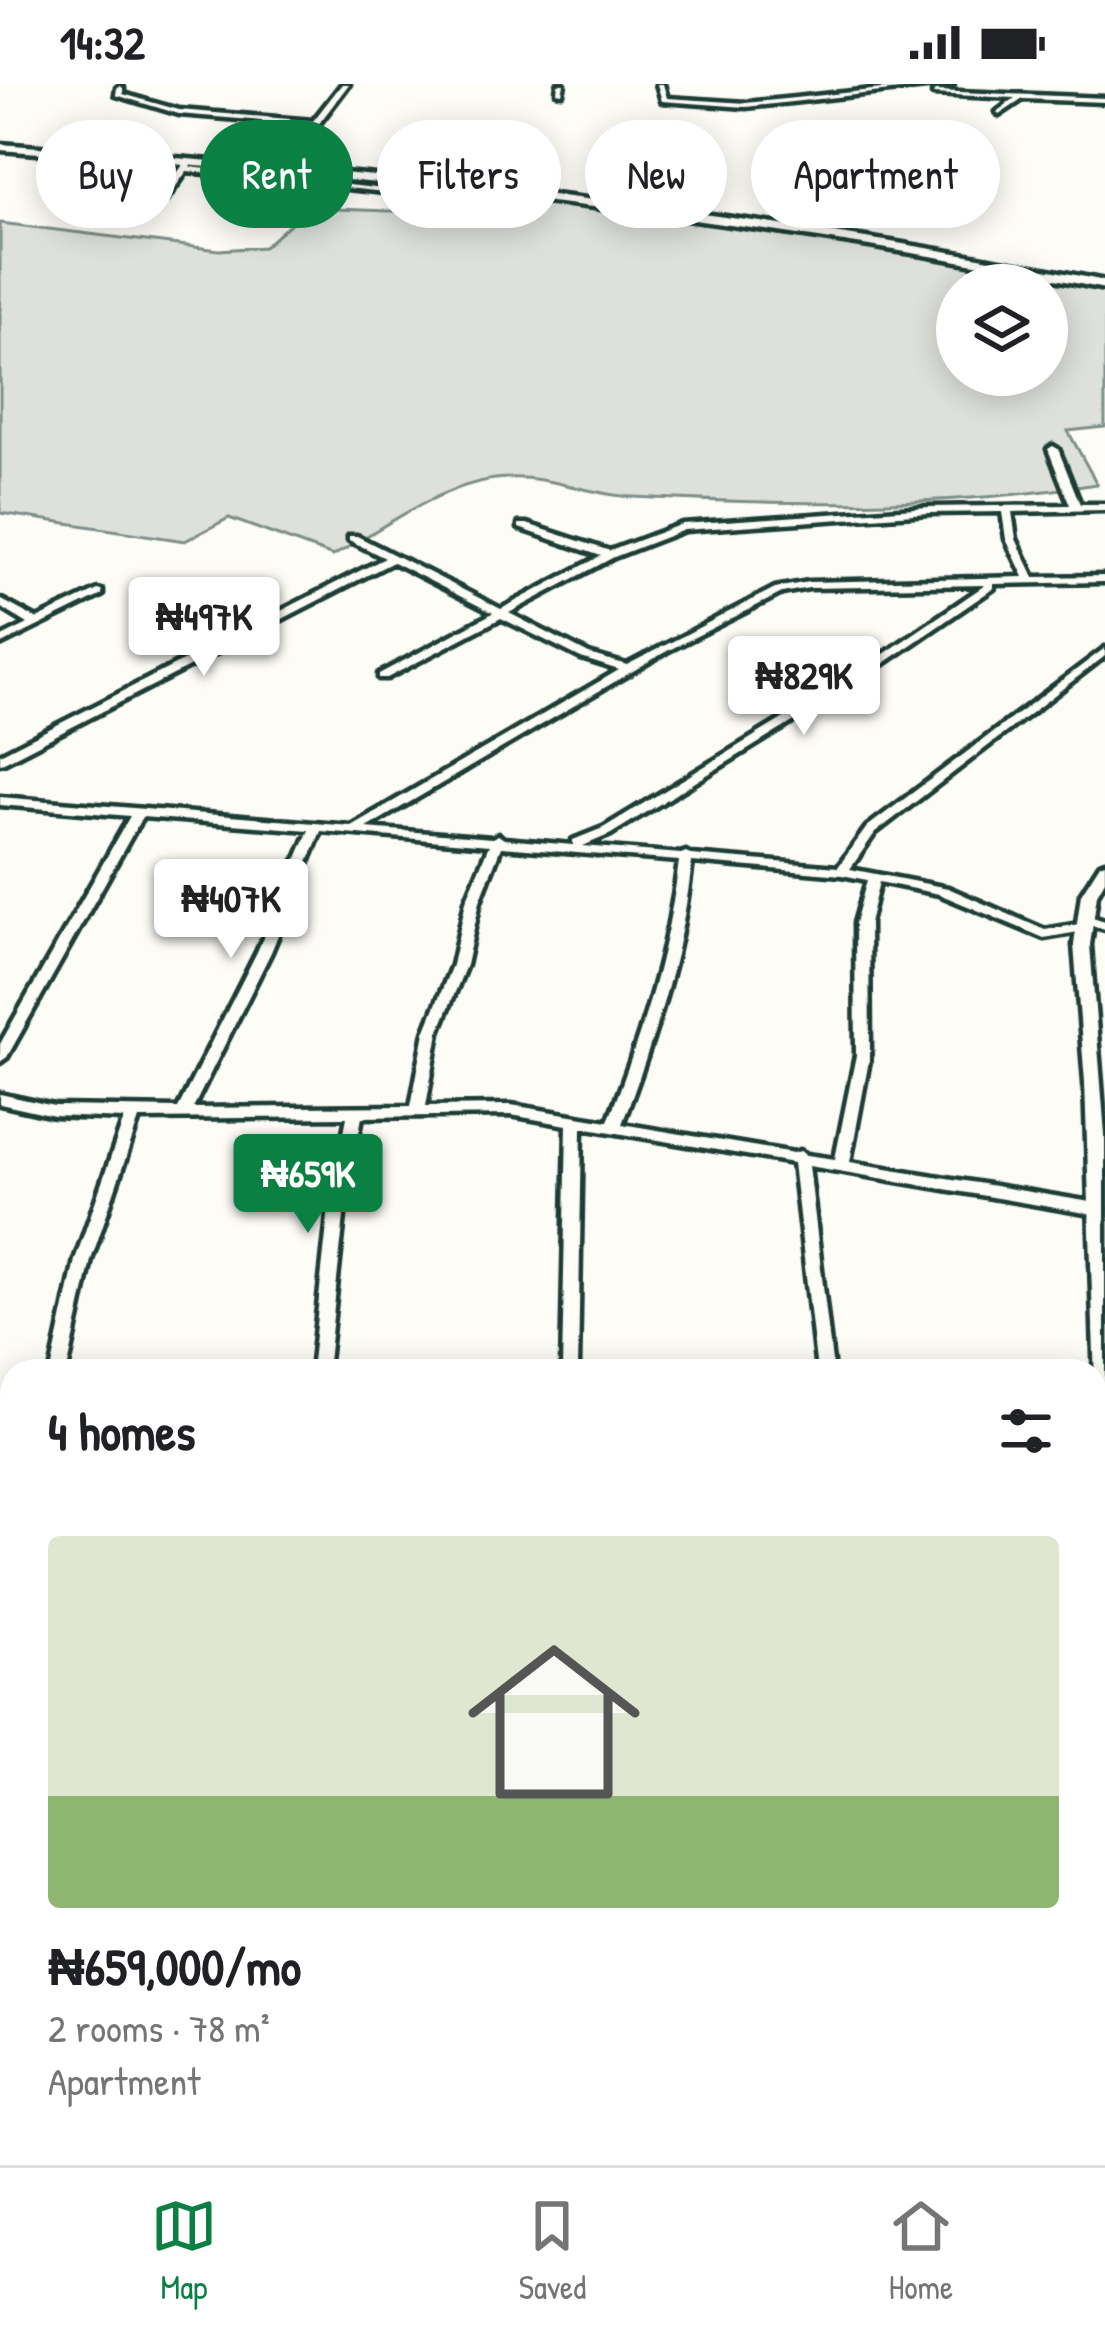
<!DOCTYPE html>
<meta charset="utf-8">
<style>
:root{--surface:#fff;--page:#f2f2f2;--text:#202124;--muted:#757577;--line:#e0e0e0;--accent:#0b8043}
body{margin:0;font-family:"Patrick Hand",sans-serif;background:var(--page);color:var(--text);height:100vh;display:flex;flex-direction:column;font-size:45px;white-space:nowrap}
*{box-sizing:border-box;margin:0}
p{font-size:39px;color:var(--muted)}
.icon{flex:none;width:66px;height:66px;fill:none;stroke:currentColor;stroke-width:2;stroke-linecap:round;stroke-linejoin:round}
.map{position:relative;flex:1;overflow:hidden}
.panel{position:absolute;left:0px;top:1275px;width:1107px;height:807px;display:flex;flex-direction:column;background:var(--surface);border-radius:36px 36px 0 0;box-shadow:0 6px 30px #0003}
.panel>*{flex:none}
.hud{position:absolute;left:36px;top:36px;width:1035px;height:108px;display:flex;gap:24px}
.tools{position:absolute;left:936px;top:180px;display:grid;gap:24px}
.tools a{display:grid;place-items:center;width:132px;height:132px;border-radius:50%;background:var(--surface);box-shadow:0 6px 30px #0003;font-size:60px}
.price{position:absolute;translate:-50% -102px;padding:0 27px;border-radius:12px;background:#fff;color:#222;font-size:39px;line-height:78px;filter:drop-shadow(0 3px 6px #0008)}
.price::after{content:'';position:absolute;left:50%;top:72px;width:36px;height:27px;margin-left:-18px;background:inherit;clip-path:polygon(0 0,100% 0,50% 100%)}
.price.current{background:var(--accent);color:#fff}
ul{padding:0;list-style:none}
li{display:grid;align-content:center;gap:24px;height:636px;padding:0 48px}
li span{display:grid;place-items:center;height:372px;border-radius:12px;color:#555}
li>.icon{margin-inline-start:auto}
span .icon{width:216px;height:216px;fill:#fffc;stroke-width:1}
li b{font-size:51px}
h2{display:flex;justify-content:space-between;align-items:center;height:144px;padding:0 48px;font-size:51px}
.pill{padding:0 42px;border-radius:54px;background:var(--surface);box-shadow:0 6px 30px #0003;font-size:42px;line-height:108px}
.pill.current{background:var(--accent);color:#fff}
.status{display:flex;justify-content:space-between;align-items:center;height:84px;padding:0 60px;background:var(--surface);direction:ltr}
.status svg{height:33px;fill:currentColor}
.tabs{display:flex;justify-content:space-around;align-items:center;height:168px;border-top:3px solid var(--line);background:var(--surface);font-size:33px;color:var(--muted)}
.tabs a{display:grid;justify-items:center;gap:6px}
.tabs .current{color:var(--accent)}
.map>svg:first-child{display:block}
.green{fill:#dde0db;stroke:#7e8e88;stroke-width:3;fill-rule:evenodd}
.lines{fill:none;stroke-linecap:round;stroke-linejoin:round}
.minor-casing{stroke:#1f3d34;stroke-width:9}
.tertiary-casing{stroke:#1f3d34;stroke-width:9}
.primary-casing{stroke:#1f3d34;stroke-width:9}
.minor{fill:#fdfcf7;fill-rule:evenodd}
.tertiary{fill:#fdfcf7;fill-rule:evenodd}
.primary{fill:#fdfcf7;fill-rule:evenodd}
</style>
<div class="status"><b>14:32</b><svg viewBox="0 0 49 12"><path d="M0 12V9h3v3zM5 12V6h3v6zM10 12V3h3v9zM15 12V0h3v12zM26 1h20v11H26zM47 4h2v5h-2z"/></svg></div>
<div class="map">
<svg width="1105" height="2081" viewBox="0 0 1105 2081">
<rect width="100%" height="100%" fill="#fdfcf7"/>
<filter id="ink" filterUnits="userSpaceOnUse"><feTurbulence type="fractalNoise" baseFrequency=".00833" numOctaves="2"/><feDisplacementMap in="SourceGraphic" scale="24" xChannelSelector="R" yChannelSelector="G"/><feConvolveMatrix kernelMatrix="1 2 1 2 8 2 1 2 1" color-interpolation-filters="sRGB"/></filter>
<g filter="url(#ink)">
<path class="green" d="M298,89C569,109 841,143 1105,205V343L1068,347L1097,400C945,424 786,421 632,413C591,411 547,391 506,394C445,397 385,443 333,472L229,434L185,457L0,429V139L219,166L264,163L308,124L443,129L465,115L290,95ZM957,201H1047V291H957Z"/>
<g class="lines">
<g class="minor-casing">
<g id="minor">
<polygon points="342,0 349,0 311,50 266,85 263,81 310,41 179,30 116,11 117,4 120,2 123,4 123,10 179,26 313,37"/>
<polygon points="558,0 564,0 562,9 557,8"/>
<polygon points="657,0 663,0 667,14 746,19 930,0 953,0 746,23 662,17"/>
<polygon points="935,7 1105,14 1105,18 1023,15 999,31 997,28 1015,14 933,10"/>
<polygon points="186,77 193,79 190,83 445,112 441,114 187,87 166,116 117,131 117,127 160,112"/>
<path d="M1053,362L1058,365L1080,420H1105V426L1012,428L1016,455L1034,493L1105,492V498L994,500V504L848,604L611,750L583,762L681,770L686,768L691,771L838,783L867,743L1105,564V572L875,749L850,785L948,804L1045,846L1085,839L1079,835L1086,831L1105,837V845L1090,841V846L1044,854L939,810L879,798L869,839L870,971L850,1078L1097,1119L1103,1121L1105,1125L1103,1129L1097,1131L809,1082L833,1287H817L793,1079L582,1043L578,1287H562L567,1041L511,1031L362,1033L345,1123L327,1287H311L329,1123L347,1033L139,1035L91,1176L67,1287H51L75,1176L124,1035L54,1032L0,1020V1010L54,1022L178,1024L257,868L309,746L142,733L7,973L0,978V960L130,732L0,721V713L351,742L619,586L581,574L501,534L387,594H379V590L493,529L393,478L4,678L0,679V670L385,474L349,456V452H357L501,525L601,472L519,444V440H527L610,467L682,440L929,423L1070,421L1048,365ZM1002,428L1006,455L1024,493L809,498L775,504L627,581L589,570L509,529L614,473L684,446L929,429ZM985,501L840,600L603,744L573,756V761L504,755L498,751L492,754L366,744L667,567L782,509L809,504ZM321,747L489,761L466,817L452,881L425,948L411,1022L193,1024L271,868ZM501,763L679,777C668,868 641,953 608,1037L511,1021L426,1022L439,948L466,881L480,817ZM692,778L842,791L867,796L855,839L856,971L835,1075L807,1071L800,1067L794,1069L622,1040C655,954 682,869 692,778Z"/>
<polygon points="98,506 102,507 102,511 0,561 0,554 28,540 0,523 0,515 37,535"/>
<polygon points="12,1555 12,1604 7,1620 0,1623 0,1573 5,1557"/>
<polygon points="1095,2058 1105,2058 1105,2081 955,2081 948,2078 944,2070 1095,2070"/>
<polygon points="203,2070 318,2070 325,2073 329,2081 201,2081"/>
<polygon points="785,2070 857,2070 853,2078 846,2081 796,2081 789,2078"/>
</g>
</g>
<g class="tertiary-casing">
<polygon id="tertiary" points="1105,778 1105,796 1097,810 1090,861 1105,1051 1105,1308 1098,1306 1095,1300 1085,998 1074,861 1081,810 1100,780"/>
</g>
<g class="primary-casing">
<path id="primary" d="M0,60C371,88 740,123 1105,197V205C740,130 371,95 0,66Z"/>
</g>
<use href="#minor" class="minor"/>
<use href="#tertiary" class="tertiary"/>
<use href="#primary" class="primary"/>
</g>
</g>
</svg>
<div class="tools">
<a><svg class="icon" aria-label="layers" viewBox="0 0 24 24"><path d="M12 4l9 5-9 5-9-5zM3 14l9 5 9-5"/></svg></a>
</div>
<b class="price" style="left:204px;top:595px">₦497K</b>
<b class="price" style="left:804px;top:654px">₦829K</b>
<b class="price" style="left:231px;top:877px">₦407K</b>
<b class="price current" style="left:308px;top:1152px">₦659K</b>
<div class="hud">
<a class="pill">Buy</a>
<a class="pill current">Rent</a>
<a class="pill">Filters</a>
<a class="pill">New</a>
<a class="pill">Apartment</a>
</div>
<section class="panel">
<h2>4 homes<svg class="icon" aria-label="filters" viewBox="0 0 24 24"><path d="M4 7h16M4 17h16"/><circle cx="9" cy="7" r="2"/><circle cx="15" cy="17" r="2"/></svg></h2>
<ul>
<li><span style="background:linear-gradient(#dfe7d0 70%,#8fb573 0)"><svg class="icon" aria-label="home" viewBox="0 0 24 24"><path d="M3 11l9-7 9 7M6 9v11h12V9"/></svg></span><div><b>₦659,000/mo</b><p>2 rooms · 78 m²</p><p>Apartment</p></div></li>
</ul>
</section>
</div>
<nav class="tabs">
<a class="current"><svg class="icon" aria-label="map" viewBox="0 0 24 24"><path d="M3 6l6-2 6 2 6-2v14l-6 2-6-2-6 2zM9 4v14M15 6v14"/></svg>Map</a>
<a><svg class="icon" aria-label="saved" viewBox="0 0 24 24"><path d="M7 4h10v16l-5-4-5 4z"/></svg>Saved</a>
<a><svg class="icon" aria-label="home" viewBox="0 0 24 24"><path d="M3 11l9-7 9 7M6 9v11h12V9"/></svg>Home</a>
</nav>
